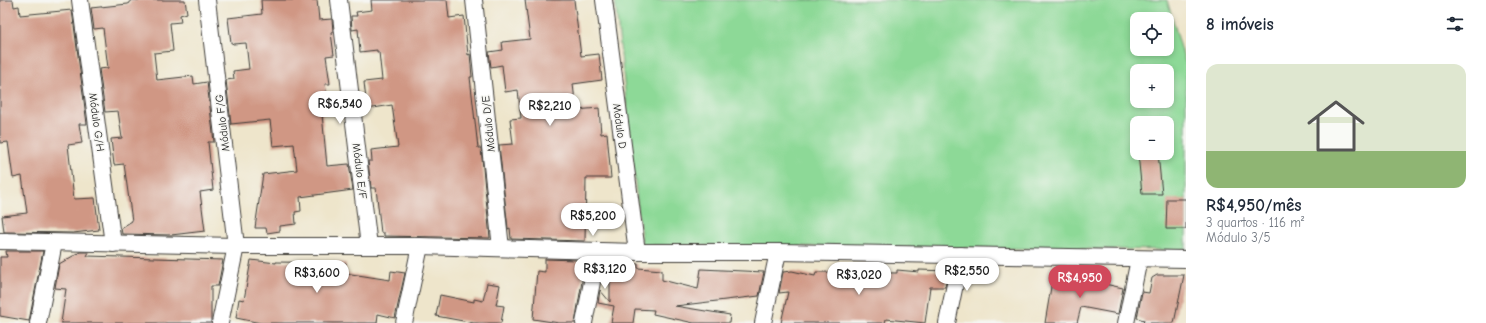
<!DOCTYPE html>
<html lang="pt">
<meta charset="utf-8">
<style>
:root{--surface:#fff;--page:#f6f6f7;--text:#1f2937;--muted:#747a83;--line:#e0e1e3;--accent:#d1495b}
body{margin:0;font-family:"Comic Neue",sans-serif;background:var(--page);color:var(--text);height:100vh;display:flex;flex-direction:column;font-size:15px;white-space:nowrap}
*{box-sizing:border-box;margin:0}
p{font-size:13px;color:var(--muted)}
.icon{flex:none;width:22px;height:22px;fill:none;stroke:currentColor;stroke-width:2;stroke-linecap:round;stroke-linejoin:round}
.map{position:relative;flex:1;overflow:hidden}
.drawer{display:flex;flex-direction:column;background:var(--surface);width:300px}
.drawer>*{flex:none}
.tools{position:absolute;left:1130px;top:12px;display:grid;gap:8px}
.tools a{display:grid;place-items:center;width:44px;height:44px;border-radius:8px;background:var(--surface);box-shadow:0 2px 6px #0003;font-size:20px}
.price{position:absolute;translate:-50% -34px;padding:0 9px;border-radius:14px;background:#fff;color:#222;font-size:13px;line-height:26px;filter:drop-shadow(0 1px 2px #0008)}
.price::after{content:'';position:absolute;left:50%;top:24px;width:12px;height:9px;margin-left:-6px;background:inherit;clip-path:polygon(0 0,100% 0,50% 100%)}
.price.selected{background:var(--accent);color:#fff}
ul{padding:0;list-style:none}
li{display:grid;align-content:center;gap:8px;height:212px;padding:0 20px}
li+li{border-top:1px solid var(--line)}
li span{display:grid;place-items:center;height:124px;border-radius:12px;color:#555}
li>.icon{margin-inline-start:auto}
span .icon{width:72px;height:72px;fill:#fffc;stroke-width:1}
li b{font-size:17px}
h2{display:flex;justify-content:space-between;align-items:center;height:48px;padding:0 20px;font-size:17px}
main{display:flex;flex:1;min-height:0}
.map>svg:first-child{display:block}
.green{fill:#8dd997;stroke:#547a5a;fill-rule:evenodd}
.building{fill:#d09784}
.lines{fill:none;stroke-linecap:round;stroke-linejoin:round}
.street-casing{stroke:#3c3a36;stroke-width:18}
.street{stroke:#fff;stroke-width:16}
.labels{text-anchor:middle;stroke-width:3;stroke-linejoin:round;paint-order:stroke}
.street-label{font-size:11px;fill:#1c1c1c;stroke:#f6f6f2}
</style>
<main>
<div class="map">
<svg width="1186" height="323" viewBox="0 0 1186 323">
<rect width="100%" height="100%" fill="#f6f6f2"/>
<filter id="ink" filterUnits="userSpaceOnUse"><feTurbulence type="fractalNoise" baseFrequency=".025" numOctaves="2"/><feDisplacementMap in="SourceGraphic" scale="8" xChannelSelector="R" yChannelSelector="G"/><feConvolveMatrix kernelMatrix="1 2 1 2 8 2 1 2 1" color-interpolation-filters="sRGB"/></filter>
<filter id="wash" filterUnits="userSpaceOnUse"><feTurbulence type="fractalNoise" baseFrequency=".012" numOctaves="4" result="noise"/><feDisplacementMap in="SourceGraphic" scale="16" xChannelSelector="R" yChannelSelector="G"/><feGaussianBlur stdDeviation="0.9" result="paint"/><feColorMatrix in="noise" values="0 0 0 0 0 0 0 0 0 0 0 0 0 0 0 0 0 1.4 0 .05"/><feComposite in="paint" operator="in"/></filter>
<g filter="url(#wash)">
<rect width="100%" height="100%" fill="#eee5cb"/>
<path class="green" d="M615,0H1167L1186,65V250L642,245ZM1137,19H1167V49H1137ZM1137,71H1167V101H1137ZM1137,123H1167V153H1137Z"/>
<g id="blocks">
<g class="building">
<polygon points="0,0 13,0 14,7 19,6 20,15 72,10 87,124 79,124 82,143 68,145 74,199 95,198 99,230 73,233 4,232 2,216 27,213 22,176 13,178 8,142 0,143"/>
<polygon points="130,0 185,0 187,13 180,15 181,22 170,23 173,51 154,53 157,80 193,76 194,84 207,82 214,142 208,142 213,190 200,192 205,231 171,235 122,234 121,228 132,221 124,164 114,165 111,139 122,138 118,111 105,112 99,69 108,68 103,28 94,29 91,8 128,4 130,3"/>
<polygon points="261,0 317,0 319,20 332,19 333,32 331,33 334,55 326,56 330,84 325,84 329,113 322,114 327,166 349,164 353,190 300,197 301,211 295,212 296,224 280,226 280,231 267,233 266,228 255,228 263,174 297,170 294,144 273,146 270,120 231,124 226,80 234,79 233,71 249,69 246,43 233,44 232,43 231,43 228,18 262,14"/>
<polygon points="371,0 447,0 449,18 464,16 468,55 470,54 472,77 470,77 478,148 481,148 490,238 384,236 384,233 381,233 376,188 371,188 368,161 372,161 371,150 398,147 392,105 367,109 364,82 382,80 379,52 377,52 377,50 360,52 358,29 352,30 351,16 357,16 356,12 372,10"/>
<polygon points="525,0 574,0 581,56 599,54 602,80 573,84 576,110 599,108 601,134 607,133 611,178 586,178 585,241 511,239 510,228 508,229 499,145 513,144 510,119 521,118 518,90 505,92 502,65 491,67 489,52 503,50 502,42 530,39"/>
<polygon points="1138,153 1158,153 1162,194 1142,194"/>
<polygon points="1167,199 1186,199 1186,229 1166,229"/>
<polygon points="6,251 43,251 29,321 0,316 0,257 7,257"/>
<polygon points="80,252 89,252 87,256 223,260 218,286 211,286 211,323 61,323 66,289 55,288 59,264"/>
<polygon points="545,259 576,260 584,269 575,323 559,323 533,319 537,271 545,272"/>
<polygon points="251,260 276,263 276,262 346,263 345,273 390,280 391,271 405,273 395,318 378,314 377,323 261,323 236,318 239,299 244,300"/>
<polygon points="610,263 638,264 638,268 662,270 662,280 698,289 701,269 764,272 759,296 675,306 730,315 729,323 694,323 653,314 654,310 635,309 633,323 611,323 614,306 598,303 600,290 610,302"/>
<polygon points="897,270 919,272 919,270 948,271 945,287 930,287 925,323 886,319 885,323 781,323 788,292 779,293 783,272 792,271 815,276 816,272 897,273"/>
<polygon points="1053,275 1068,278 1068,276 1123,288 1118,314 1081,307 1077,323 1045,323"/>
<polygon points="1157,275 1184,275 1174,323 1143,323 1144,320 1137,318 1142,292 1149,293 1152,278"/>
<polygon points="487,283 500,285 496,305 504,306 501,323 474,323 436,316 440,295 474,302 474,299 483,301"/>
</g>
</g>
</g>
<g filter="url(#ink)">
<use href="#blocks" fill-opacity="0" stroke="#3c3a36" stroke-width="1"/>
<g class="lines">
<g class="street-casing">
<g id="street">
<polyline points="80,0 113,244"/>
<polyline points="207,0 236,246 220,323"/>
<polyline points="339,0 369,246"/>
<polyline points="474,0 501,248"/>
<polyline points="604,0 637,252"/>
<polyline points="0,241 236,246 420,246 637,252 778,252 1186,259"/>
<polyline points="38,323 54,243"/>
<polyline points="404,323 420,246"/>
<polyline points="584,323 598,251"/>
<polyline points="763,323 778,252"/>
<polyline points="947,323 961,255"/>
<polyline points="1126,323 1139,259"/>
</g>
</g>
<use href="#street" class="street"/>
</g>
</g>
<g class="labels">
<g class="street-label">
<text transform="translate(97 122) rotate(82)" y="4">Módulo G/H</text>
<text transform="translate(222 123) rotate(-97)" y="4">Módulo F/G</text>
<text transform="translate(488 124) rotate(-96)" y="4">Módulo D/E</text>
<text transform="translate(620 126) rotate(82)" y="4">Módulo D</text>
<text transform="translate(360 171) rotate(83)" y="4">Módulo E/F</text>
</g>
</g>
</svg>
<div class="tools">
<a><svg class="icon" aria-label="locate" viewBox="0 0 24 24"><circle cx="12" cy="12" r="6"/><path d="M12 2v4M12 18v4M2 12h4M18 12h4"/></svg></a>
<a>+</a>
<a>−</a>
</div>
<b class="price" style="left:340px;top:125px">R$6,540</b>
<b class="price" style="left:550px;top:127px">R$2,210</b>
<b class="price" style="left:593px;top:237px">R$5,200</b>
<b class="price" style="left:605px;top:290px">R$3,120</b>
<b class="price" style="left:967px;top:292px">R$2,550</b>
<b class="price" style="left:317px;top:294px">R$3,600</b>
<b class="price" style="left:859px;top:296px">R$3,020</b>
<b class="price selected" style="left:1080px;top:299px">R$4,950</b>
</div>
<section class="drawer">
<h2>8 imóveis<svg class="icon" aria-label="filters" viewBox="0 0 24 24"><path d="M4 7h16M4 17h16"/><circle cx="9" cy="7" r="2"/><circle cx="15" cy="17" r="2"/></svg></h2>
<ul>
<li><span style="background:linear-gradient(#dfe7d0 70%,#8fb573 0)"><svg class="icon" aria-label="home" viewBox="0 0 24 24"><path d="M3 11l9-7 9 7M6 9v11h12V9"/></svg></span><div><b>R$4,950/mês</b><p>3 quartos · 116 m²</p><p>Módulo 3/5</p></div></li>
</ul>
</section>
</main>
